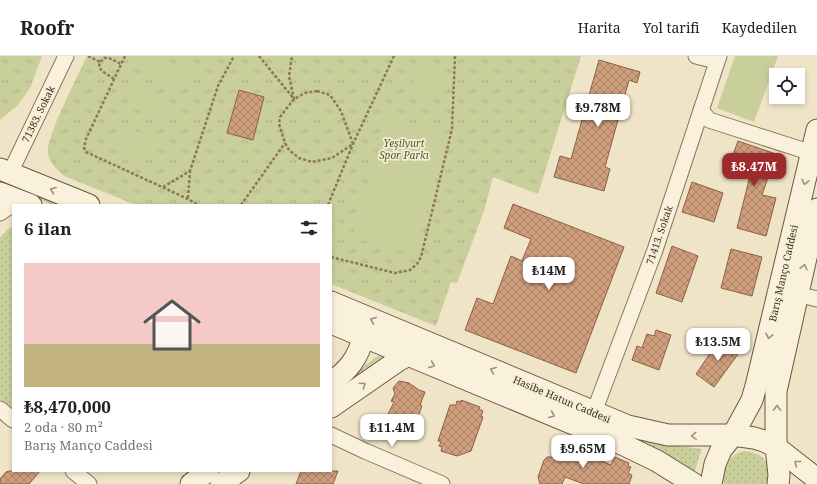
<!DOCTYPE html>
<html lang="tr">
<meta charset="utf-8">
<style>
:root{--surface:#fff;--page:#f2f2f2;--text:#202124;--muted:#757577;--line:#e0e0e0;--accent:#9e2a2b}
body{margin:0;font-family:"Noto Serif",serif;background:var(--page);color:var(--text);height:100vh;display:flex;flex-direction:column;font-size:15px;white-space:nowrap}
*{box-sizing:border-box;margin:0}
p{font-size:13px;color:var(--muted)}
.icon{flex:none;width:22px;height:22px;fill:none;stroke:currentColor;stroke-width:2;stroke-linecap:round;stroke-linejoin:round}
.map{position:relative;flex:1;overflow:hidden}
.side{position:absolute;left:12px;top:148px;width:320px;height:268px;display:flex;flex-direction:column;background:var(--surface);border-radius:0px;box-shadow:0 2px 6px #0003}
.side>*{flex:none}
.buttons{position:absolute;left:769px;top:12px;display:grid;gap:8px}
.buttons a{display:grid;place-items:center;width:36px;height:36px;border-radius:0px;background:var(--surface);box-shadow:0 2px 6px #0003;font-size:20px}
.price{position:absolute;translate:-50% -34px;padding:0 9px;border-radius:8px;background:#fff;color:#222;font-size:13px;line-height:26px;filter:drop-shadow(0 1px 2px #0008)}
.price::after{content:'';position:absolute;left:50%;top:24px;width:12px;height:9px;margin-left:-6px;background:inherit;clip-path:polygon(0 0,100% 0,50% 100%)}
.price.on{background:var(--accent);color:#fff}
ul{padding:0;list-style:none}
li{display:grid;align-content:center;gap:8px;height:212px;padding:0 12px}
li+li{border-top:1px solid var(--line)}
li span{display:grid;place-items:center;height:124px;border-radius:0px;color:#555}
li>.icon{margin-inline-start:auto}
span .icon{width:72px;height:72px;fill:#fffc;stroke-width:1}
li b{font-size:17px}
h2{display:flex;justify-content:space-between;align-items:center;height:48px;padding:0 12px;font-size:17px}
header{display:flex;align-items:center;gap:24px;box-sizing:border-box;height:56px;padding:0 20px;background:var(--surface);border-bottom:1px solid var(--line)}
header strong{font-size:19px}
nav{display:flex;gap:22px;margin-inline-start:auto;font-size:14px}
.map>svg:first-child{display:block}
.grass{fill:url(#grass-dots)}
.park{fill:url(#park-tufts)}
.garden{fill:#c9cf9b}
.building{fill:url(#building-cross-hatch);stroke:#8d5f41}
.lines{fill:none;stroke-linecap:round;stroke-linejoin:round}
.street-casing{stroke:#8d765c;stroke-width:17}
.secondary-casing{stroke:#6f573f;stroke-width:23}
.path{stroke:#8d765c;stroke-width:2.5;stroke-dasharray:3 2;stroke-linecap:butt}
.street{stroke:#faf1dc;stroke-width:15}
.secondary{stroke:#faf1dc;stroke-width:21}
.oneway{stroke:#9c907e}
.labels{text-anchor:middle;stroke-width:3.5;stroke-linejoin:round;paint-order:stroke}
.street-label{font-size:10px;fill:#3d2e20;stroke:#f7eed8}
.park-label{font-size:10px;font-style:italic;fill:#4d5a26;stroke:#f7eed8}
</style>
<header>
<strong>Roofr</strong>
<nav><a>Harita</a><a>Yol tarifi</a><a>Kaydedilen</a></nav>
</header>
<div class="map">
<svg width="817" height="428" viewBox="0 0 817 428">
<defs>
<pattern id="grass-dots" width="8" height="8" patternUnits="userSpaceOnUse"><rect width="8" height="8" fill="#c9cf9b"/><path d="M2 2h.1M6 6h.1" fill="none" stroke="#aeb285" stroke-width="1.8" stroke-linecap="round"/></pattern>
<pattern id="park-tufts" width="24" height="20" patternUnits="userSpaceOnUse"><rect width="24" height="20" fill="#c9cf9b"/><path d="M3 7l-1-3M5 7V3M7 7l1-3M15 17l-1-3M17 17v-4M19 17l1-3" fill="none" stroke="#aeb285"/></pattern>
<pattern id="building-cross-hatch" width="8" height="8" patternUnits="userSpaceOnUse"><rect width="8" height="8" fill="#cf9f7d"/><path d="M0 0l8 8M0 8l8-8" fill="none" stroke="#a98266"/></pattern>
</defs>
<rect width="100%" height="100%" fill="#f0e4c8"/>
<g class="grass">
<polygon points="0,122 67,149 53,149 0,128"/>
<polygon points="13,170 13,354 0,343 0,181 7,174"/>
<polygon points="380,298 387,300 356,327 351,321"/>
<polygon points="465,310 663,388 702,393 694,417"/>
<path d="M743,395C764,396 772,408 768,428H724C718,412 729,400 743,395Z"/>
</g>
<g class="park">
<polygon points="0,0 42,0 30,32 18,49 0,64"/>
<path d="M87,0H581L538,138L493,121L484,155L457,227L451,226L436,270L331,228V149H136L64,120C57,114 50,107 48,98C45,83 79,17 87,0Z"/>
</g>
<g class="garden">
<polygon points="147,0 155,0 189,14 182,32 141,16"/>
<polygon points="735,0 778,0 754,66 717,52"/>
<circle cx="430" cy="24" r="17"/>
<polygon points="134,32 174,49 167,66 126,49"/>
<polygon points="387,62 449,80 414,199 352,181"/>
<polygon points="119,68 158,85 151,102 112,85"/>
</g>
<g class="building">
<polygon points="599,4 640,16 637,27 629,24 605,111 610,113 604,135 554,121 560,100 571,103"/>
<polygon points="239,34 264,41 253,84 227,77"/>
<polygon points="738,85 776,98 762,139 776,142 766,180 737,172 750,120 728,112"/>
<polygon points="692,126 723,137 714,166 682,156"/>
<polygon points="513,148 624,191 576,317 465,274 477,242 493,248 511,200 522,205 531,183 504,172"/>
<polygon points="672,190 698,200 682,246 656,237"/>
<polygon points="731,193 762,201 752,240 721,232"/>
<polygon points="656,274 671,279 659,314 632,304 637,290 642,292 647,278 654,280"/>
<polygon points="722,280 741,294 714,331 696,318"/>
<polygon points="399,325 409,327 419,334 425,336 420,349 422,350 413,374 391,366 391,364 386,362 394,346 391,345 395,338 393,332"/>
<polygon points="461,344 480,351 479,353 483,355 481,360 483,361 471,395 457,400 441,395 442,391 439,390 441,386 438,385 450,349 456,349 457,345 461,346"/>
<polygon points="574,390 590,396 589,400 611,409 615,401 629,407 628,410 631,411 628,417 632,419 629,428 584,428 565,421 562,428 540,428 538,421 544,404 547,401 554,401 568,394 570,391"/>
<polygon points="10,415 40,415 29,428 0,428 0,423 6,416"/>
<polygon points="301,415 338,415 333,428 296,428"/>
</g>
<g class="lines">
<g class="street-casing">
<g id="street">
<polyline points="696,0 708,3 712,0"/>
<polyline points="701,54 709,64 812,97"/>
<polyline points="10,117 66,0"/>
<polyline points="0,157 19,144"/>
<polyline points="797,238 817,243"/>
<polyline points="0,353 13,364"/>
<polyline points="594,356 655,194 719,0"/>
<polyline points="331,379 365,395 442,428"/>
<polyline points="73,415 89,428"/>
</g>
</g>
<g class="secondary-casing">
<g id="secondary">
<polyline points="0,113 89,149"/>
<polyline points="0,137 31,149"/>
<polyline points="331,246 628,370 668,379 733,379 754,382 764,385 776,391 817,423"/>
<polyline points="331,267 624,389 657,405 694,428"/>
<path d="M331,327C348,314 359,302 363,280"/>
<polyline points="331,351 399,304 409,299"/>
<polyline points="191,428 208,415"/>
<polyline points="221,428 239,415"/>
<polyline points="711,428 715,408 721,394 733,379 752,344 756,330 817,74"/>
<polyline points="778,428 779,419 776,391 776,335 817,153"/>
</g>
</g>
<g class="path">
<polyline points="88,0 100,6"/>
<polyline points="125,0 86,83 84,92 86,96 188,143 198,149"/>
<polyline points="259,0 294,43 289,20 292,0"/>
<polyline points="114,23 102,15 99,11 100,6 104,2 109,2 121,8"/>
<polygon points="317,35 330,39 341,55 353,88 332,102 312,106 299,102 289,94 285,87 279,68 280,61 294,43 305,37"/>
<polyline points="163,131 190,115 218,30 234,0"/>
<polyline points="188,142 190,116"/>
<polyline points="241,149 285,87"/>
<polyline points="328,149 353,88 394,0"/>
<polyline points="331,201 395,217 410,214 417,208 421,201 452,73 455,0"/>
</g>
<use href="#street" class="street"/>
<use href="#secondary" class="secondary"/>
</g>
<defs><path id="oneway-chevron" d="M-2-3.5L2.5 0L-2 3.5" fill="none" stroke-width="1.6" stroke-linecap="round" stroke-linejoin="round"/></defs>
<g class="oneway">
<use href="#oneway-chevron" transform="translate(805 126) rotate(103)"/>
<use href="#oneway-chevron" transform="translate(53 134) rotate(-158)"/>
<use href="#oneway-chevron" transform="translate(804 211) rotate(-77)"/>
<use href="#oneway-chevron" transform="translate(373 264) rotate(-157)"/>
<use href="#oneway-chevron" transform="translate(769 280) rotate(102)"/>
<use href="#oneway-chevron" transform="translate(432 309) rotate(23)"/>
<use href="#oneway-chevron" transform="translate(493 314) rotate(-157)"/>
<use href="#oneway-chevron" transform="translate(363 329) rotate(-35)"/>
<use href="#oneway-chevron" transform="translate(777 352) rotate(-90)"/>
<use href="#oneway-chevron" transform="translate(552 359) rotate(23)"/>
<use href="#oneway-chevron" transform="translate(694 380) rotate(176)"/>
<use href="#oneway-chevron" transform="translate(797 407) rotate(-142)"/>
</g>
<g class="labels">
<g class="street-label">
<text transform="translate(38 58) rotate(-64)" y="4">71383. Sokak</text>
<text transform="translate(659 179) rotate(-71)" y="4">71413. Sokak</text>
<text transform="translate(783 217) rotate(-77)" y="4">Barış Manço Caddesi</text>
<text transform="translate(562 343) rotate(23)" y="4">Hasibe Hatun Caddesi</text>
</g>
<g class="park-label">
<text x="404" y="91">Yeşilyurt<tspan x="404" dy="12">Spor Parkı</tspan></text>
</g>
</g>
</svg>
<div class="buttons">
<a><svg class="icon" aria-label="locate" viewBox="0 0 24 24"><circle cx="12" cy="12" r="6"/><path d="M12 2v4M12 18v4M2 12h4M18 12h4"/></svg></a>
</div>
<b class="price" style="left:598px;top:72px">₺9.78M</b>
<b class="price on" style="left:754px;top:131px">₺8.47M</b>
<b class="price" style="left:549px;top:235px">₺14M</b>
<b class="price" style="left:718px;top:306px">₺13.5M</b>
<b class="price" style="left:392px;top:392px">₺11.4M</b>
<b class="price" style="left:583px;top:413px">₺9.65M</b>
<section class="side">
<h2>6 ilan<svg class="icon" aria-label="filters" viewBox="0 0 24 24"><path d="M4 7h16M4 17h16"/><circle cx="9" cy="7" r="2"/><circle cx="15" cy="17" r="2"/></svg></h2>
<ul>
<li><span style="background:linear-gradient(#f6c9c9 65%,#c2b280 0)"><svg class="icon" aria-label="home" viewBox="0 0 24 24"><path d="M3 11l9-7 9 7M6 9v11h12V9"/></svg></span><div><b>₺8,470,000</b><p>2 oda · 80 m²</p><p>Barış Manço Caddesi</p></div></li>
</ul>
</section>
</div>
